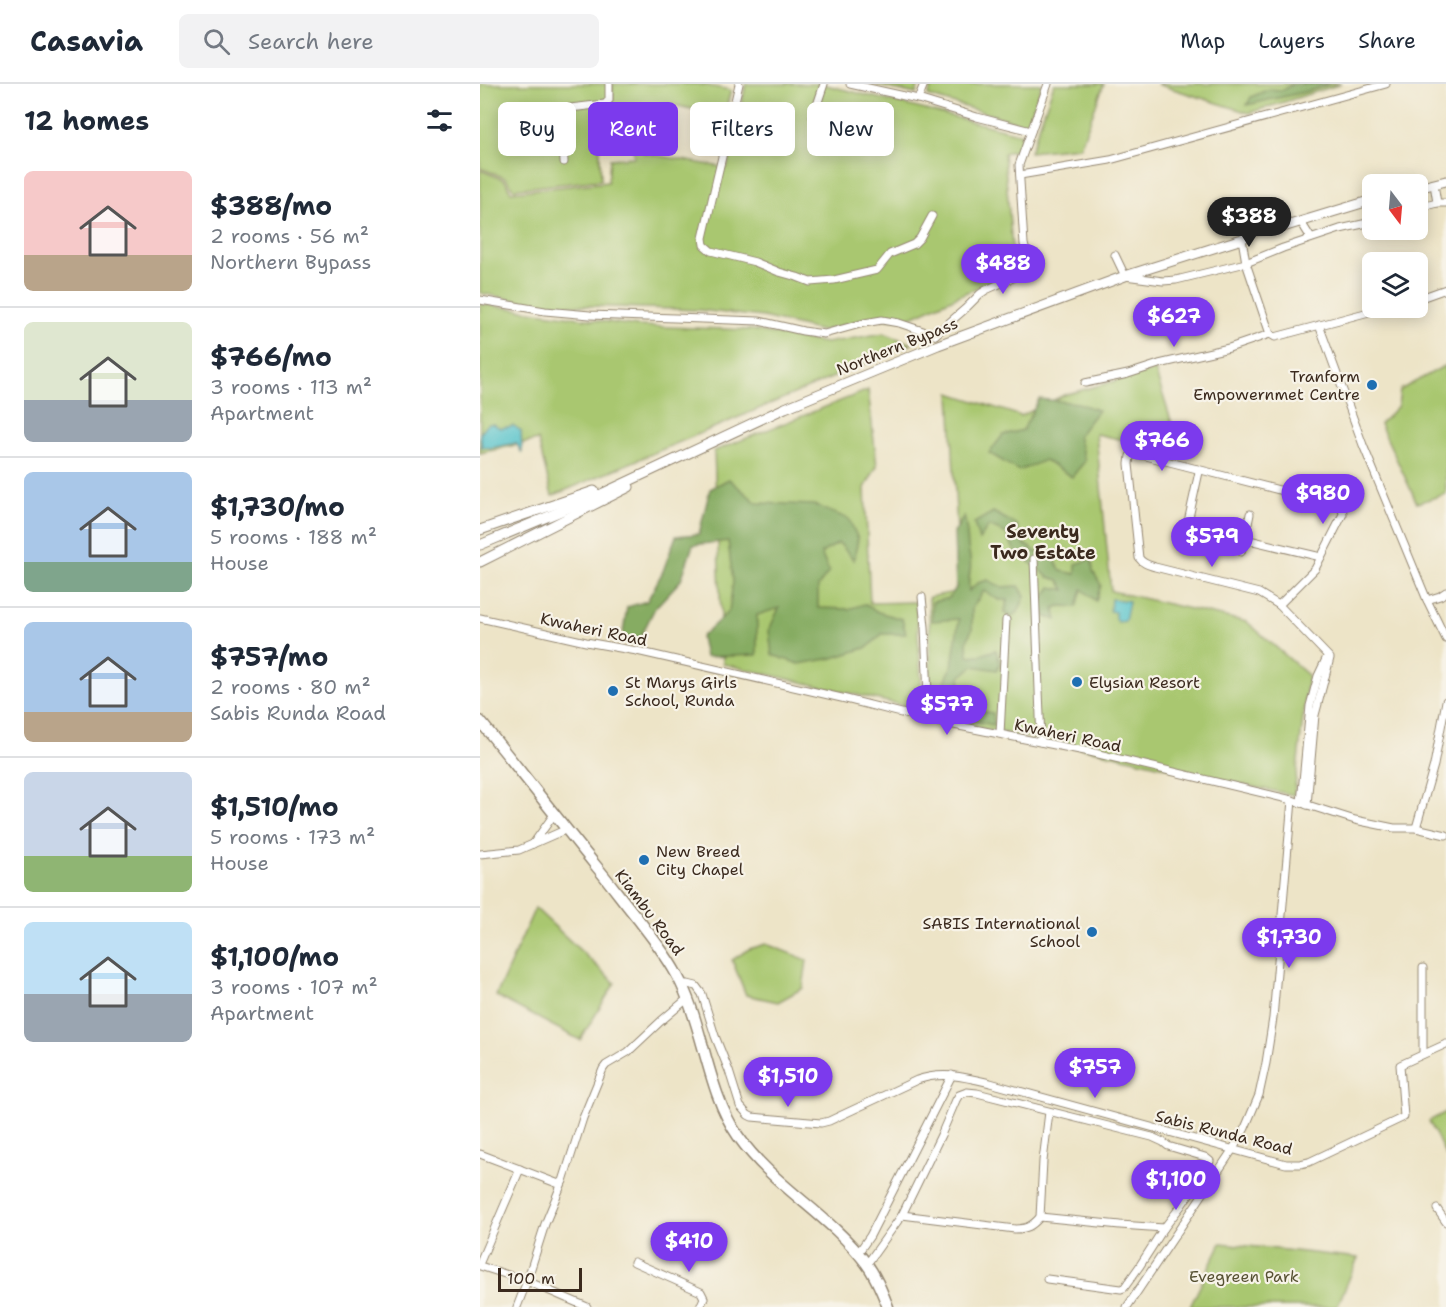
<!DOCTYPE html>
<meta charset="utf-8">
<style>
:root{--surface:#fff;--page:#f2f2f3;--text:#1f2937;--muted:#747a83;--line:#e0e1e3;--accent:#7c3aed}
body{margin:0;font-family:"Shantell Sans",sans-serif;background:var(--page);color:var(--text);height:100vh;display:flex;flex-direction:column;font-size:22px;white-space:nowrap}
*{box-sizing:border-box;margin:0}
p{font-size:20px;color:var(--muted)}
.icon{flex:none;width:33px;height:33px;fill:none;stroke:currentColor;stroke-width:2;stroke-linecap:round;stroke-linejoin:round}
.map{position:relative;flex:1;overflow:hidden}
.sheet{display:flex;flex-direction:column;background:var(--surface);width:480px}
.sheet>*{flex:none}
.hud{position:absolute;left:18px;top:18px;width:570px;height:54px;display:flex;gap:12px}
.needle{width:39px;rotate:164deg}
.fabs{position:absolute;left:882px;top:90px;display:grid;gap:12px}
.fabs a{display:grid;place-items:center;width:66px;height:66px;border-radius:9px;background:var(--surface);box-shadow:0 3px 15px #0003;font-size:30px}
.scale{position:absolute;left:18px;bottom:15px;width:84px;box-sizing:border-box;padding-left:6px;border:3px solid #3b2a1e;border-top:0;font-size:16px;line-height:21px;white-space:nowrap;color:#3b2a1e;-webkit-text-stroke:4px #f7f3e8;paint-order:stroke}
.price{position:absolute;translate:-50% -51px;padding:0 14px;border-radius:21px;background:var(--accent);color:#fff;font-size:20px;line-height:39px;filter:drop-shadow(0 2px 3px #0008)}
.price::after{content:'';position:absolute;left:50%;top:36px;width:18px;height:14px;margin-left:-9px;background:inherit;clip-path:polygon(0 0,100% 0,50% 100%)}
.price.active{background:#222;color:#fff}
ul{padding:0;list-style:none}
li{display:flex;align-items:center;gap:18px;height:150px;padding:0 24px}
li+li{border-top:2px solid var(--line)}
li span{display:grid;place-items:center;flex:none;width:168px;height:120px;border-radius:9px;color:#555}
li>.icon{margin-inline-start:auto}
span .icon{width:72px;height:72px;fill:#fffc;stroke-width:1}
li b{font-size:26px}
h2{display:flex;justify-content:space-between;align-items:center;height:72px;padding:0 24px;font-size:26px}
.tag{padding:0 21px;border-radius:9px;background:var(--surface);box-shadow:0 3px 15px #0003;font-size:21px;line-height:54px}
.tag.active{background:var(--accent);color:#fff}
header{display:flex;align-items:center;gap:36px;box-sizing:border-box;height:84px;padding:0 30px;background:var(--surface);border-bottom:2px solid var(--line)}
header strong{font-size:28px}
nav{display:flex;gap:33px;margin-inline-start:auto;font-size:21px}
.search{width:420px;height:54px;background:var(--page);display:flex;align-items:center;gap:15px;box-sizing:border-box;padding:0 21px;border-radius:9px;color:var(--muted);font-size:22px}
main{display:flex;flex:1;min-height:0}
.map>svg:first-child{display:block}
.green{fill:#a9c76f;stroke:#727846;stroke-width:1.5}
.forest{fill:#86ac62;stroke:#606b40;stroke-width:1.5}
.water{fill:#55c3cb;stroke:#487674;stroke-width:1.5}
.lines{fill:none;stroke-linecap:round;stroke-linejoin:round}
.minor-casing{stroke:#948772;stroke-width:9}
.major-casing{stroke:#948772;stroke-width:11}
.highway-casing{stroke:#948772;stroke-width:13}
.minor{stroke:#fff;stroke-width:7}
.major{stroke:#fff;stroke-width:9}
.highway{stroke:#fff;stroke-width:10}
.poi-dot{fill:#1f6fb2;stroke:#f7f3e8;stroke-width:2}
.labels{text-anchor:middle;stroke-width:4.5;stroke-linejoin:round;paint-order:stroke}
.street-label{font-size:16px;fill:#3b2a1e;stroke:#f7f3e8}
.poi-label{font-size:16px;fill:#3b2a1e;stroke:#f7f3e8;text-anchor:start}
.park-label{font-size:16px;fill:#565132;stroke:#f7f3e8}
.neighbourhood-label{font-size:18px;font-weight:bold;fill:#3b2a1e;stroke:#f7f3e8}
</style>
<header>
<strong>Casavia</strong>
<div class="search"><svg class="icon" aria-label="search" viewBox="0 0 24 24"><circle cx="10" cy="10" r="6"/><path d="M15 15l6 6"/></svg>Search here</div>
<nav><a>Map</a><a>Layers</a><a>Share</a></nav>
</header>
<main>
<section class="sheet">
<h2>12 homes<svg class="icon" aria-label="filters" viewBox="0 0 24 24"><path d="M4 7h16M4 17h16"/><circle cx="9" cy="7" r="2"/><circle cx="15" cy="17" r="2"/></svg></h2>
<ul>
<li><span style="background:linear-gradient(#f6c9c9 70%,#b9a48a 0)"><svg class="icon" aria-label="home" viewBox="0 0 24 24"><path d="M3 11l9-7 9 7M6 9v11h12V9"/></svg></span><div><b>$388/mo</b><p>2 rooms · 56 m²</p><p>Northern Bypass</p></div></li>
<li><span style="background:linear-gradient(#dfe7d0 65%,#9aa5b1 0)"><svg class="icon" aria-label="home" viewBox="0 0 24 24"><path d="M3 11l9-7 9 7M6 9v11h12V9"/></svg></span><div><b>$766/mo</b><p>3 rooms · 113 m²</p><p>Apartment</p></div></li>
<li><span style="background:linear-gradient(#a9c7e8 75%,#7fa58c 0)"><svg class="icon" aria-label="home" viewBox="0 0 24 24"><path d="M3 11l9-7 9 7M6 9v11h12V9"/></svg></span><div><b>$1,730/mo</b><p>5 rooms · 188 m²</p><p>House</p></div></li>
<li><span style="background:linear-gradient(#a9c7e8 75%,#b9a48a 0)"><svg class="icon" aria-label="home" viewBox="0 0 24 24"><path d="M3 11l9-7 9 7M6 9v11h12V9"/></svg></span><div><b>$757/mo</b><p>2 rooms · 80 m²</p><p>Sabis Runda Road</p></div></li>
<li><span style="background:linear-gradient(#c9d6e8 70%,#8fb573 0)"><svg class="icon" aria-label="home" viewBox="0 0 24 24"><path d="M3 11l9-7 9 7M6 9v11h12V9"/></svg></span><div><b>$1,510/mo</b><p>5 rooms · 173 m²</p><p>House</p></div></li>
<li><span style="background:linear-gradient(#bfe0f5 60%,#9aa5b1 0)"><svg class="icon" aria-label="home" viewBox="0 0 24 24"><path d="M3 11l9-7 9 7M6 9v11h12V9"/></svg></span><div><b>$1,100/mo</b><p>3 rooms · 107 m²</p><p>Apartment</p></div></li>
</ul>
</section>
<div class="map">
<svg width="966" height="1223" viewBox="0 0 966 1223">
<rect width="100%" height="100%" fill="#f7f3e8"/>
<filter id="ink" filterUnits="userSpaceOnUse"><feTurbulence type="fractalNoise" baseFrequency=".0167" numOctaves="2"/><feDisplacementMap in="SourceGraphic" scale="12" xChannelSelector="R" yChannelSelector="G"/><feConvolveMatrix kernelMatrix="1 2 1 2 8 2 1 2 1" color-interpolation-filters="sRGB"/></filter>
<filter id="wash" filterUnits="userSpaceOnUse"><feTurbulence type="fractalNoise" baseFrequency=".008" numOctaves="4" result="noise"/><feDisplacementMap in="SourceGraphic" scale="24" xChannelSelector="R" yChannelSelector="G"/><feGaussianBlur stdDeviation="1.35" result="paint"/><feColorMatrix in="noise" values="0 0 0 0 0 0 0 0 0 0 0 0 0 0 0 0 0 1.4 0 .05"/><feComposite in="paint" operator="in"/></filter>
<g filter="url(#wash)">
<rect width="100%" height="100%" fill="#ede4c7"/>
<g class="green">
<polygon points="0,0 131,0 129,41 119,43 121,96 33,105 26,94 0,84"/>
<polygon points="133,0 217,0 251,6 244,32 184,19 177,45 168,46 164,69 247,84 266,0 342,0 542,50 537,66 524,69 534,187 427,235 393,234 341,247 283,233 219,226 55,220 0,209 0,86 25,96 31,108 128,98 130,75 154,73 152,47 132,42"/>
<polygon points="390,0 439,0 436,10"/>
<polygon points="453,0 562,0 547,41 448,12"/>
<polygon points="574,0 624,0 600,63 550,68"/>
<polygon points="677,0 861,0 769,29"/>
<polygon points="0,220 157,242 272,246 346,259 404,249 432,260 72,412 58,356 0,369"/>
<polygon points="966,281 966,410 937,419 900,340 918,322 920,306"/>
<polygon points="675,286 694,346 671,362 616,350 631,507 767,538 828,591 814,711 759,700 617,667 451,635 449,513 480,507 470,309 541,332 584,311"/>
<polygon points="388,306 397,382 385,404 390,519 436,518 443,626 243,580 234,367"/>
<polygon points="55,824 135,899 100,956 16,912"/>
<polygon points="286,860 327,876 323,904 298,918 266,911 252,876 269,865"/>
<polygon points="966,1028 966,1072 949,1037"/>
<polygon points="741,1159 878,1174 857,1223 710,1223"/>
</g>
<g class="forest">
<polygon points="813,0 850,0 829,7 767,21 771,13 789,5 803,6"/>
<polygon points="559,315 598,319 618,326 598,352 605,377 592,393 565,376 539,387 509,369 523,351 543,346"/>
<polygon points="249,395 277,419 334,421 369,435 378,455 374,476 359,459 341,469 349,488 338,502 338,524 369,525 384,520 398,528 422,535 426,550 402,550 388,563 353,574 319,580 292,571 289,546 299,524 277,531 277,571 225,573 221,553 249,527 253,498 248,457 213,461 201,496 175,524 160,554 142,555 147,523 167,517 183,487 196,452 219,450 230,405"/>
<polygon points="513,428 537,441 544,460 561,471 572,471 581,487 596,490 596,480 612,475 613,487 621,501 616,517 602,505 597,523 580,522 574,524 577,536 566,533 560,519 571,503 585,506 579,496 568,493 558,484 535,468 527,450 509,442 499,456 494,439"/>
<path d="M484,432C487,443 487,451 488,462C489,470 492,479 490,487C489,495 488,498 489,507L498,499L508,496L521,503L539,502L545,512L538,528L531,533L524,529L528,516H519L504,507L492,524V544L487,558L488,572L500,571L516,566L520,579L517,586L493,582L480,593L482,610L492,617L497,627L513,629L514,641L459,630L461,624L479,623L478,614L467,612L464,600L472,582L479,535L452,537V518L469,514L476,504L474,449Z"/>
</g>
<g class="water">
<polygon points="8,340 13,340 20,344 34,342 41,347 42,369 36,359 11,364 2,363 0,350"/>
<polygon points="631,515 649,517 645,537 638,538 635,535 635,528 630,527"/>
</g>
</g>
<g filter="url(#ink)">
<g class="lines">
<g class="minor-casing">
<g id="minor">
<polyline points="259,0 223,154 224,161 231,167 275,178 299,188 317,193 330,198 354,196 397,186 410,170 434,160 440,154 452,132"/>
<polyline points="370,0 438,15 497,33 551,47"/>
<polyline points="438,15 444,0"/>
<polyline points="333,33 344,0"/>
<polyline points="84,78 81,25 125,20 129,16 129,0"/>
<polyline points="540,91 630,76 906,0"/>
<polyline points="954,100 957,119"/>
<polyline points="938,124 957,119 966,119"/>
<polyline points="821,138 831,154"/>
<polyline points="762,155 766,179 790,250 795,253 904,224"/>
<polyline points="635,171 645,192 683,197 696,196 766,179 803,164 860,145 892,138"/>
<polyline points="938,215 966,205"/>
<polyline points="0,216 65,227 110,231 279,237 323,247 344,250 384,239 402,236 419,239 455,251"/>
<polyline points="839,241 883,361 947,516 966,555"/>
<polyline points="455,251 485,225 500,210 506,206 533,194 550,183 544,160 539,81 568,0"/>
<polyline points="605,299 648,290 679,280 749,264 790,250"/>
<polyline points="717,385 862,422 863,430 835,485 799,521"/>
<path d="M706,447L719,388L717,385L658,370L650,372L649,380L659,474C663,480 669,481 675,483L779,509L799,521L850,574L835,631L827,721"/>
<polyline points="765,455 770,430"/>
<polyline points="761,468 765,455 841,473"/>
<polyline points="554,475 561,658"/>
<polyline points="442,513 445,543 449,636"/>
<polyline points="947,516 960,512 966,508"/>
<polyline points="0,534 106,558 157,567 366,615 449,636 610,668 812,716 875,736 914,744 936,744 966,751"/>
<polyline points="520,650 526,536"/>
<polyline points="821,719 830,622 838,592 846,575"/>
<polyline points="936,744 954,681 966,617"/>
<polyline points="53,760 75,729"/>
<polyline points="0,770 39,766 87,745"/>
<polyline points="943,884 943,970"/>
<path d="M202,900H208L216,902L222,910L235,952L249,987L260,1022L268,1031L272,1033L341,1039L349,1037L437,996C462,987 485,993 510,999L806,1080H820L829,1078L924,1033L920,981L966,960"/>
<polyline points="0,1070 79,1100 83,1097 103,1034 123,985 126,981 148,968 181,937 207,915"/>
<polyline points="957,1125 966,1138"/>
<path d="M422,1131L535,1145C547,1145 552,1142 560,1133L563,1077L569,1028"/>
<polyline points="560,1133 640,1141 684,1144"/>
<polyline points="378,1169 390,1152 472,991"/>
<polyline points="0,1178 40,1085"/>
<polyline points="154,1178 221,1208 224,1214 220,1223"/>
<polyline points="387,1180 422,1131 461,1051 476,1016 479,1011 487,1008 497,1009 672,1053 683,1058 688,1062 725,1073 730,1077 728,1083 701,1122 684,1144 659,1183 644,1204 641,1205 567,1195"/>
<polyline points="0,1182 47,1197 107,1223"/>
<polyline points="37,1223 47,1197 65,1140 82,1099"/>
<polyline points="647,1223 753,1065 765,1044 779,1011 786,979 793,934 812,716"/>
</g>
</g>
<g class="major-casing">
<g id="major">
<polyline points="938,104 966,97"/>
<polyline points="0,446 114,407"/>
<polyline points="0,461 117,412 305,324 458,261 645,192 762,155 774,147 803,143 892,116"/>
<polyline points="0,478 149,403"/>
</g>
</g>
<g class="highway-casing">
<path id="highway" d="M0,637C39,685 77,734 116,782C131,800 144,818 158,835C174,856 190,876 201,899C224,946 228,1009 258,1052C293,1102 349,1130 386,1179C396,1192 402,1208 408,1223"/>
</g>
<use href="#minor" class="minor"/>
<use href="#major" class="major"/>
<use href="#highway" class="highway"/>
</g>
</g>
<g class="poi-dot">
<circle cx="892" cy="301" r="6"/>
<circle cx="597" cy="598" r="6"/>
<circle cx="133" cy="607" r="6"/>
<circle cx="164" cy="776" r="6"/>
<circle cx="612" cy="848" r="6"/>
</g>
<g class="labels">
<g class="street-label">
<text transform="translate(417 262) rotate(-22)" y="6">Northern Bypass</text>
<text transform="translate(114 545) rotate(12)" y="6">Kwaheri Road</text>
<text transform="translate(588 651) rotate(12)" y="6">Kwaheri Road</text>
<text transform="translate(170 828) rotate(53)" y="6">Kiambu Road</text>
<text transform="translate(744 1048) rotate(14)" y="6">Sabis Runda Road</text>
</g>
<g class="poi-label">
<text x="880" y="298" text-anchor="end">Tranform<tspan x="880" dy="18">Empowernmet Centre</tspan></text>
<text x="145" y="604">St Marys Girls<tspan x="145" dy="18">School, Runda</tspan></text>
<text x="609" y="604">Elysian Resort</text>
<text x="176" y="773">New Breed<tspan x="176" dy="18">City Chapel</tspan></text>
<text x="600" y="845" text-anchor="end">SABIS International<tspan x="600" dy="18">School</tspan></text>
</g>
<g class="park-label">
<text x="764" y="1198">Evegreen Park</text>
</g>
<g class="neighbourhood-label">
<text x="563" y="454">Seventy<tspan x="563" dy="21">Two Estate</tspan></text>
</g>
</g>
</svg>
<div class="fabs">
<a><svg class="needle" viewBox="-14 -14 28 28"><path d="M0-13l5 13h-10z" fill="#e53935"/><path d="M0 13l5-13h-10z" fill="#747a83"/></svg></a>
<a><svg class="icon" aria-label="layers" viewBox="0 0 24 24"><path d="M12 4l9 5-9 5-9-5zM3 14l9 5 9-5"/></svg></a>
</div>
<div class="scale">100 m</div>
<b class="price active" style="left:769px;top:164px">$388</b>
<b class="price" style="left:523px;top:211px">$488</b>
<b class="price" style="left:694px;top:264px">$627</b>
<b class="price" style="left:682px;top:388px">$766</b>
<b class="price" style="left:843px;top:441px">$980</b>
<b class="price" style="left:732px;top:484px">$579</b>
<b class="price" style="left:467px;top:652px">$577</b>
<b class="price" style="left:809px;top:885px">$1,730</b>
<b class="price" style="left:615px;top:1015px">$757</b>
<b class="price" style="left:308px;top:1024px">$1,510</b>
<b class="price" style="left:696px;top:1127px">$1,100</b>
<b class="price" style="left:209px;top:1189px">$410</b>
<div class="hud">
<a class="tag">Buy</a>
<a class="tag active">Rent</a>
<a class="tag">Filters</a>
<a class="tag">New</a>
</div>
</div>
</main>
